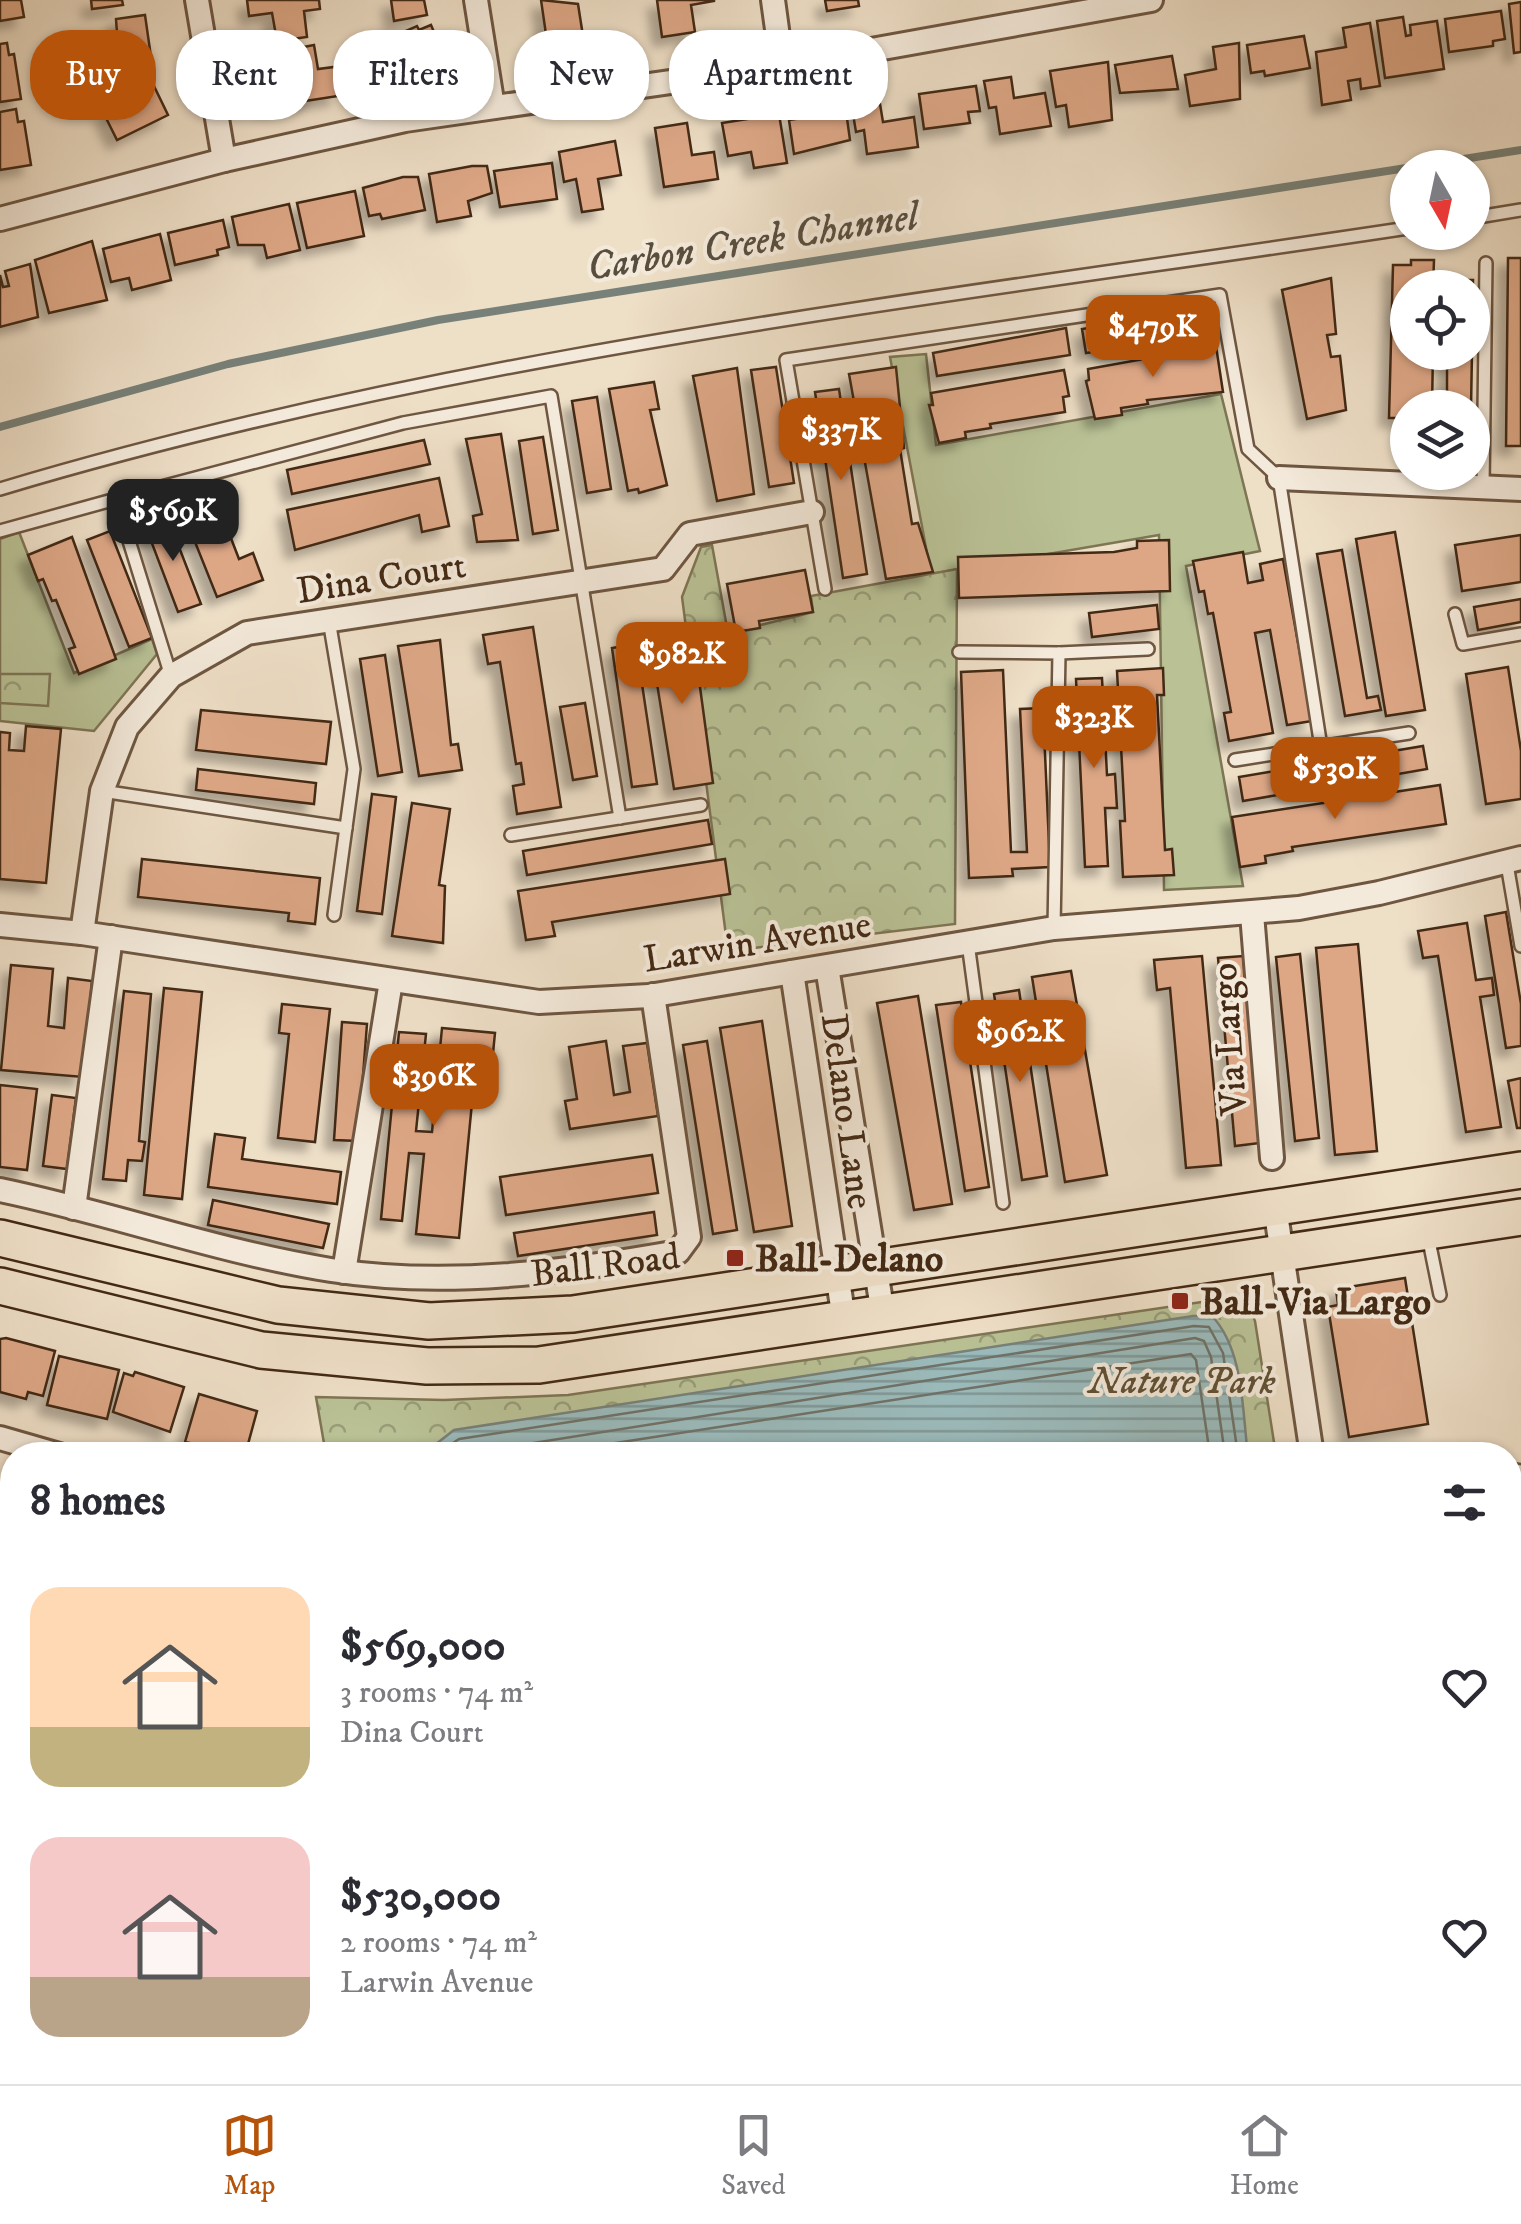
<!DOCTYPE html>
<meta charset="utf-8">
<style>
:root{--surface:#fff;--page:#f2f2f3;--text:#2b2b33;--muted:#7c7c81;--line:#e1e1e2;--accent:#b45309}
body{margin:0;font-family:"IM FELL DW Pica",serif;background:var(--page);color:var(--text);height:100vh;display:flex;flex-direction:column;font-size:38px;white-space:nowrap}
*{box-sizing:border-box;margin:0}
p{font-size:32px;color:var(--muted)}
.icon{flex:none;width:55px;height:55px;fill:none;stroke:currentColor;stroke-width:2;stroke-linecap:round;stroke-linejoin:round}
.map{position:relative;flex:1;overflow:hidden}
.panel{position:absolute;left:0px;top:1442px;width:1522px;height:642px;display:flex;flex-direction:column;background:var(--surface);border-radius:40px 40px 0 0;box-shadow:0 2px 8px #0004}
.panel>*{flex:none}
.top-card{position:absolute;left:30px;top:30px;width:1000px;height:90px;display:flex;gap:20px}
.needle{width:65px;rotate:171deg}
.buttons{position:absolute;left:1390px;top:150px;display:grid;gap:20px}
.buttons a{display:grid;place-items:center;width:100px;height:100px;border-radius:50%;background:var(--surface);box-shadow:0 2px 8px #0004;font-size:50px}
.price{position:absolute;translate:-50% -85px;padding:0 22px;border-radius:20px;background:var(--accent);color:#fff;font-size:32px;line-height:65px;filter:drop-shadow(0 2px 5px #0008)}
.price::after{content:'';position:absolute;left:50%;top:60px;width:30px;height:22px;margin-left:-15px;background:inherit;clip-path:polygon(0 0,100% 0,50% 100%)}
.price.selected{background:#222;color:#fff}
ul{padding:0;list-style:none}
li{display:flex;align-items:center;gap:30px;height:250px;padding:0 30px}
li span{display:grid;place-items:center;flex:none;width:280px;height:200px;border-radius:30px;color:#555}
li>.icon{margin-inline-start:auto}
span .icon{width:120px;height:120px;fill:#fffc;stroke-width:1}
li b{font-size:42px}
h2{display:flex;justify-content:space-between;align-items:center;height:120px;padding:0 30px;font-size:42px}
.tag{padding:0 35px;border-radius:40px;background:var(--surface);box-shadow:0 2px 8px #0004;font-size:35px;line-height:90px}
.tag.selected{background:var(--accent);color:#fff}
.menu{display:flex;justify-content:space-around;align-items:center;height:140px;border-top:2px solid var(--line);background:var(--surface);font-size:28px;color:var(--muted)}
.menu a{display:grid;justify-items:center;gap:5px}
.menu .selected{color:var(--accent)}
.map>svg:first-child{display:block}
.grass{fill:#b9c195;stroke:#7e7554;stroke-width:2.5}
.forest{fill:url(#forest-crowns);stroke:#7e7554;stroke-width:2.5}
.water{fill:url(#water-rules);stroke:#788179;stroke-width:2.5}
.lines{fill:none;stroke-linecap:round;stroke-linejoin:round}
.shore{stroke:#6f7268;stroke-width:2.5}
.stream{stroke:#788179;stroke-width:8}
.building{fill:#dda786;stroke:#432914;stroke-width:2.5;filter:url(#shadow)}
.lane-casing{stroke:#6e5641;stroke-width:16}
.street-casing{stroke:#6e5641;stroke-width:28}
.primary-casing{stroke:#432914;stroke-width:40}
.lane{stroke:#f4eadb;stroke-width:11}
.street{stroke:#f4eadb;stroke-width:22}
.primary{stroke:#eedfc7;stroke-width:35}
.poi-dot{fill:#8f2418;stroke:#f4eadb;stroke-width:4}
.labels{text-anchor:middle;stroke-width:8;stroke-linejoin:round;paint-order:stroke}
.street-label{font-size:38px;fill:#432914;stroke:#f4eadb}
.poi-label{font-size:38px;font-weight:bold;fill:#432914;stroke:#f4eadb;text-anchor:start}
.park-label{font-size:38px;font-style:italic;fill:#604f34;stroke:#f4eadb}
.water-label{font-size:40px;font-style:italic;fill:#594e3e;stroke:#f4eadb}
</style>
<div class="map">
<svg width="1521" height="2084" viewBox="0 0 1521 2084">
<defs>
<pattern id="forest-crowns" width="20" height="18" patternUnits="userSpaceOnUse" patternTransform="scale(2.5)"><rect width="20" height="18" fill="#b9c195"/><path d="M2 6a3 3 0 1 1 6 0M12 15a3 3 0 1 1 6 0" fill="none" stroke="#989d78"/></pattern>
<pattern id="water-rules" width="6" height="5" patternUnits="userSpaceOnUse" patternTransform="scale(2.5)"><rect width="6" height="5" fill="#9bbbbc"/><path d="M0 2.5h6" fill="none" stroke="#809898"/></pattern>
<filter id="shadow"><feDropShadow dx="-9" dy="9" stdDeviation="5" flood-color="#0004"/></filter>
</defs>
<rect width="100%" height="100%" fill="#eedfc7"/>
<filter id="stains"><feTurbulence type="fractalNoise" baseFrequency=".002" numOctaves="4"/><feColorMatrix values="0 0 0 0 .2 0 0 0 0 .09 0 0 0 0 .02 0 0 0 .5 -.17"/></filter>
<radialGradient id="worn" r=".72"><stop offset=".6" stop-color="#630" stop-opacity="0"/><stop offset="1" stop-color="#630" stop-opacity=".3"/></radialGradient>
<g class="grass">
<polygon points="926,354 936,445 1221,394 1260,551 1186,566 1243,886 1164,890 1159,535 931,574 890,357"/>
<polygon points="19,532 74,673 152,639 157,654 94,731 0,721 0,539"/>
</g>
<g class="forest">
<polygon points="712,545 728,633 813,612 811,596 957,569 955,924 728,951 682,597 701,547"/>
<polygon points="0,674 50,674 48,706 0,703"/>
<polygon points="1229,1298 1247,1303 1255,1321 1276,1455 326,1455 316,1397 444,1400 568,1395"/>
</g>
<path class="water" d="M1193,1316H1212C1244,1350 1242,1410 1248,1455H422L454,1430Z"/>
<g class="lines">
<g class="shore">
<polyline points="435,1455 459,1439 1194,1326 1209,1327 1223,1353 1238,1455"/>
<polyline points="458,1455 1195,1338 1204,1341 1211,1357 1225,1455"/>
<polyline points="538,1455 1191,1354 1196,1360 1210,1455"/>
</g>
<polyline class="stream" points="0,427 228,364 438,320 1521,150"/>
</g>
<g class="building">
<polygon points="0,0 21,0 24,17 0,21"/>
<polygon points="91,0 122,0 123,5 92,9"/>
<polygon points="247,0 319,0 320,9 304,11 307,37 277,41 272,13 249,16"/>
<polygon points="391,0 424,0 427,15 394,21"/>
<polygon points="541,0 578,4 585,49 549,55"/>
<polygon points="657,0 714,0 714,1 691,5 695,32 662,37"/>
<polygon points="825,0 858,0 859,6 827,11"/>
<polygon points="1521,2 1521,52 1514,53 1509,4"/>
<polygon points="1501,11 1505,39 1493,41 1493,46 1449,52 1445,19"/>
<polygon points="145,15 153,71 120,75 116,19"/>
<polygon points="1403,17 1406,36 1411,35 1410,25 1437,21 1444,69 1385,78 1377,21"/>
<polygon points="1370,23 1380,86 1361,89 1360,79 1348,81 1351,100 1322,105 1316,52 1346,47 1343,28"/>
<polygon points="431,25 442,51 389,74 376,44 417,26 419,30"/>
<polygon points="1304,36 1310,68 1265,76 1264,71 1251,73 1247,45"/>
<polygon points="7,43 9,55 14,54 21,99 0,102 0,44"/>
<polygon points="1239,43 1240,99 1190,106 1185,75 1216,69 1213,47"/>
<polygon points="314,45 318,69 334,67 338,96 266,107 261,75 291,70 288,50"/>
<polygon points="1172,56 1178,89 1120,93 1115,65"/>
<polygon points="1108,62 1112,120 1069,127 1066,105 1056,107 1050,71"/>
<polygon points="1011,77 1014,98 1045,93 1051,126 1000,134 996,107 989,108 984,81"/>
<polygon points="153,84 168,115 117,140 104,114 116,109 113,104"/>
<polygon points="976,86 980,111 968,112 970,123 924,129 919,94"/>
<polygon points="879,98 883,122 914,117 918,147 867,154 864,130 856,132 851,102"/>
<polygon points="16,109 18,122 24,121 31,165 0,170 0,112"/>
<polygon points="846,111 850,140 794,154 789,120"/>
<polygon points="779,114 787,163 754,168 751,152 728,156 722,123"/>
<polygon points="687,123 692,155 714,152 718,179 664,187 655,128"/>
<polygon points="615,141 621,175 598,179 603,209 582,212 576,179 564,182 559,152"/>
<polygon points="552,163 557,199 500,207 494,171"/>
<polygon points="472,166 487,166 492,193 468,201 471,216 437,222 429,174"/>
<polygon points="403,177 418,177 425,210 382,219 380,214 369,216 363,188"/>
<polygon points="355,191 364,236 307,248 297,203"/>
<polygon points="289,204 300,250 267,258 264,245 238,245 232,217"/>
<polygon points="223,220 229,247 217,250 218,255 175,265 168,233"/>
<polygon points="160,234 171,280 132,290 129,278 111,282 103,249"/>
<polygon points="92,241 107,300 49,313 35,260"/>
<polygon points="1508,258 1521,258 1521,446 1506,446"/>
<polygon points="1411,260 1434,260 1433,288 1408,288 1408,352 1433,352 1432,408 1408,408 1408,418 1389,418 1393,265 1411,265"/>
<polygon points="30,264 38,317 0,327 0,275 3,287 9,286 5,271"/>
<polygon points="1331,278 1336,334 1327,335 1331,357 1340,356 1346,410 1307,419 1282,290"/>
<polygon points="1448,280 1473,280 1472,317 1472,288 1448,288"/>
<polygon points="1198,311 1202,335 1086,353 1082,329"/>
<polygon points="1066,328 1070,355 937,376 933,353"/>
<polygon points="1216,346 1223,392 1147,400 1148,404 1121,408 1122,415 1095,419 1086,381 1089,380 1088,369"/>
<polygon points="1447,352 1472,352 1471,408 1447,408"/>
<polygon points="776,367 794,483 769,487 751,370"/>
<polygon points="896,367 904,448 900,449 912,524 918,523 933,572 886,579 849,374"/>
<polygon points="737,368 754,494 717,501 693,376"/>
<polygon points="1064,370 1069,396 1063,397 1065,412 990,424 991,428 965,432 966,438 939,443 929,405 933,405 931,393"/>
<polygon points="654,382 659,409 650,410 667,485 639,493 638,489 628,491 609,389"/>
<polygon points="839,389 867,574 843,578 815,392"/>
<polygon points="597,397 611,489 587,493 572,401"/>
<polygon points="501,434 518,540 477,542 473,516 482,514 466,439"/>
<polygon points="543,437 558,530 533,534 519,441"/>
<polygon points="424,440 430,464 292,494 287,470"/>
<polygon points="439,478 449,526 422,532 419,515 295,550 287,510"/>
<polygon points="212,489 239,559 253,553 263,580 217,597 179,502"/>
<polygon points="167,516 201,604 178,612 145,525"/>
<polygon points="110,531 152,638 129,647 87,540"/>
<polygon points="1395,532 1425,710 1386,716 1356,539"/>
<polygon points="1521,535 1521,582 1462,591 1455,545"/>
<polygon points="72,537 116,659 79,674 69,649 75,647 56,600 52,601 43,579 38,581 28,555"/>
<polygon points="1169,540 1170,591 959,598 958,557 1114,552 1137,548 1137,541"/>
<polygon points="1342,550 1367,698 1378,696 1381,710 1345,716 1317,554"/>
<polygon points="1243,552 1248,583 1263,580 1260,564 1283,559 1312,721 1287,725 1270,630 1255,633 1273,733 1229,741 1224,713 1231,712 1213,613 1208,614 1204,591 1199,592 1193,561"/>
<polygon points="805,570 813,612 759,621 760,628 736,632 727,584"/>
<polygon points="1521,599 1521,622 1478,630 1474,607"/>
<polygon points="1157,605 1159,629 1092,637 1089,613"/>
<polygon points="533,627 561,807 517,814 513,786 524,784 521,763 516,764 500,662 488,664 483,635"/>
<polygon points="692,628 713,783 674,789 649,634"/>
<polygon points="440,640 451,745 458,744 462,770 419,776 398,646"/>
<polygon points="636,644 657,784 632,787 612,648"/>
<polygon points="385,655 402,772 378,776 360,659"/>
<polygon points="1508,667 1521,751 1521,799 1486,804 1466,674"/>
<polygon points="1163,668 1164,695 1157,695 1165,850 1172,849 1174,875 1123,877 1120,821 1125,821 1117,671"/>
<polygon points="1003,670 1011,852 1027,852 1020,709 1043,708 1050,867 1012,869 1013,876 969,878 961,672"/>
<polygon points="1102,678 1107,775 1115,774 1117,808 1105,808 1108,866 1085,867 1076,679"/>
<polygon points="585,703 597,776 573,780 560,707"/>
<polygon points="201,710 331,722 326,764 196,750"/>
<polygon points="26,726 61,729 46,883 0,879 0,732 10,733 9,750 24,751"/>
<polygon points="1423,746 1427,769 1243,801 1239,777"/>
<polygon points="198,769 316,783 314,804 196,790"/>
<polygon points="1440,785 1446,824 1292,847 1293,851 1265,856 1266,863 1240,867 1232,817"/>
<polygon points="372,794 396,797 382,914 357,911"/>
<polygon points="412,803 450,809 439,885 445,886 443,943 392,936"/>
<polygon points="708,820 712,844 527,875 523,851"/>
<polygon points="142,859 320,878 315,924 288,921 289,913 138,897"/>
<polygon points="725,859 730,894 552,922 555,936 526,940 518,891"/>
<polygon points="1506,912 1521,1004 1521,1046 1506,1048 1485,916"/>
<polygon points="1467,923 1476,980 1492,978 1494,995 1480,997 1501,1127 1466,1132 1438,956 1423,958 1418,931"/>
<polygon points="1358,944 1377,1151 1335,1155 1316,948"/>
<polygon points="1300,954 1319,1138 1295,1141 1276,957"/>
<polygon points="1202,956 1221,1165 1186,1168 1170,988 1157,990 1154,960"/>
<polygon points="1243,956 1260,1143 1235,1146 1218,958"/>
<polygon points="11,965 53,969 48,1026 64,1028 68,978 92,981 83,1077 1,1070"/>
<polygon points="1071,971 1107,1175 1065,1182 1032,977"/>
<polygon points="164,988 202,992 182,1199 144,1195"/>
<polygon points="1019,990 1047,1176 1022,1180 994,994"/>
<polygon points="124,991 151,994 139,1141 145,1142 142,1161 128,1160 126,1181 103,1179"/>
<polygon points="918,996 952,1204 914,1210 877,1003"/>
<polygon points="961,1002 989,1187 965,1191 936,1005"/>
<polygon points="282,1004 330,1009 315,1142 278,1138 289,1034 279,1033"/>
<polygon points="762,1021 792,1226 754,1232 720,1028"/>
<polygon points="342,1022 367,1024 358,1141 334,1140"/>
<polygon points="442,1028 495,1033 492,1063 476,1061 459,1238 416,1234 424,1154 409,1153 402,1221 381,1219 399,1032 426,1034 416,1131 432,1132"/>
<polygon points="606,1041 614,1095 630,1092 623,1046 647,1043 658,1116 570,1129 565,1101 577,1099 569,1047"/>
<polygon points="707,1041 737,1230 713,1234 683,1045"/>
<polygon points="1521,1078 1521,1128 1517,1128 1508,1081"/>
<polygon points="0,1085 37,1089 27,1170 0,1167"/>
<polygon points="52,1095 76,1098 67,1169 43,1166"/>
<polygon points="215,1134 245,1138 242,1159 341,1172 337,1204 208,1187"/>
<polygon points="652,1155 658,1193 506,1215 500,1177"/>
<polygon points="213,1200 329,1224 323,1248 208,1225"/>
<polygon points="654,1212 657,1235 518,1256 514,1233"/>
<polygon points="1405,1278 1428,1424 1349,1437 1328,1307 1338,1305 1336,1289"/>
<polygon points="6,1338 55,1351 43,1396 28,1392 26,1399 0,1392 0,1339"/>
<polygon points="59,1356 119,1370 107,1419 47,1405"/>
<polygon points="135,1372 184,1387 170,1432 113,1412 124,1373 133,1376"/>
<polygon points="199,1394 257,1411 245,1455 185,1442"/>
<polygon points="0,1501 4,1562 0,1562"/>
<polygon points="1510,1509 1521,1511 1521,1591 1510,1589"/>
<polygon points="12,1619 12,1660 6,1620"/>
<polygon points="1510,1633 1520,1635 1510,1682"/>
<polygon points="4,1762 5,1770 12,1769 12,1815 0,1817 0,1763"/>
<polygon points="1511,1793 1521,1795 1521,1983 1510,1981"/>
<polygon points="12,1862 12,1917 0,1919 0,1864"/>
<polygon points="12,2012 12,2071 0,2073 0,2014"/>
<polygon points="1510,2058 1521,2060 1517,2084 1411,2084 1380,2078 1379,2083 1356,2078 1352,2084 1321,2078 1322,2072 1510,2072"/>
<polygon points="292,2072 294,2084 238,2084 236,2075"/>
<polygon points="302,2072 363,2072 365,2084 304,2084"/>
<polygon points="369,2072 428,2072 430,2084 371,2084"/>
<polygon points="440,2072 498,2072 498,2075 453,2082 452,2077 441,2079"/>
<polygon points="805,2072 854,2072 854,2073 851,2084 793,2084 795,2076 804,2078"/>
<polygon points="916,2072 934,2072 933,2084 915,2084"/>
<polygon points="947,2072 991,2072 990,2083 995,2084 947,2084"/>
<polygon points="1288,2077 1289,2084 1230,2084 1261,2078"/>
</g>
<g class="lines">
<g class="lane-casing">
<g id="lane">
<polyline points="1472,218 1521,210"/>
<polyline points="1483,486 1486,263"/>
<path d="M0,489C456,352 938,299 1408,228"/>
<polyline points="0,531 116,499"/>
<polyline points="825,589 786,360 1220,295 1248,449 1279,478 1321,747"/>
<polyline points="1455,614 1463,644 1521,634"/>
<polyline points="329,620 354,769 334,915"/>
<polyline points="959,652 1059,653 1054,928"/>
<polyline points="1059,653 1148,649"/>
<polyline points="171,676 116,499 403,423 551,396 620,818"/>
<polyline points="1235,760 1409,733"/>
<polyline points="102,791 346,828"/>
<polyline points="511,835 701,805"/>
<polyline points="1507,864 1521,946"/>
<polyline points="968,943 1003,1203"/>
<polyline points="1428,1236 1440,1295"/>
<polyline points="1333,1455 1410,1451 1433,1455"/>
<polyline points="1510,1469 1521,1471"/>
<polyline points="1510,1602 1521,1604"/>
<polyline points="1510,1991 1515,1992"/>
<polyline points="897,2084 898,2072"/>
</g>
</g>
<g class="street-casing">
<g id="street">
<polyline points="197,0 224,160"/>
<polyline points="476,0 493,107"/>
<polyline points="773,0 782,66"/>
<polyline points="0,219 224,160 405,120 782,66 1151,0"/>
<polyline points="1279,478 1521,489"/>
<polyline points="1252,914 1272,1158"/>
<polyline points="0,925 82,933 539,1002 649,996 1054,928 1299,908 1379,893 1521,858"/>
<polyline points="82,933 102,791 127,727 171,676 247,633 663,569 690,534 812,512"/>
<polyline points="827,967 883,1314"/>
<polyline points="792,972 844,1320"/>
<path d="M0,1190C111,1213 219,1252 331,1270C446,1288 566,1272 678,1252L689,1237L653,995"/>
<polyline points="1275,1207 1312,1455"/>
<polyline points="74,1208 111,937"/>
<polyline points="344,1272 391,981"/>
<polyline points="0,1438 59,1455"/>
<polyline points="0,1717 12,1715"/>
<polyline points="1510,1753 1521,1755"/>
<polyline points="0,1965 12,1963"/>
<polyline points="708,2084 712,2083"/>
</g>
</g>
<g class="primary-casing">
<g id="primary">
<polyline points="0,1238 278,1305 429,1321 573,1314 1521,1170"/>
<polyline points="0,1286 261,1350 427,1366 539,1365 1521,1217"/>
</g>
</g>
<use href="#lane" class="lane"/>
<use href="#street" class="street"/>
<use href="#primary" class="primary"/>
</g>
<g class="poi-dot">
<rect x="725" y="1248" width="20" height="20" rx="5"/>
<rect x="1170" y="1291" width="20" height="20" rx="5"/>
</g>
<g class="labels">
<g class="street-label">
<text transform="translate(381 577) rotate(-9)" y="13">Dina Court</text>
<text transform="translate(757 941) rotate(-9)" y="13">Larwin Avenue</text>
<text transform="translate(1228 1039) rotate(-94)" y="13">Via Largo</text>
<text transform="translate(848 1111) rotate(82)" y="13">Delano Lane</text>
<text transform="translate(605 1264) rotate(-7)" y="13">Ball Road</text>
</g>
<g class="poi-label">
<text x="755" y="1271">Ball-Delano</text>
<text x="1200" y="1314">Ball-Via Largo</text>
</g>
<g class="park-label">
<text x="1182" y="1393">Nature Park</text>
</g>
<g class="water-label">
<text transform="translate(752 240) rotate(-9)" y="14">Carbon Creek Channel</text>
</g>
</g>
<rect width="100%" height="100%" filter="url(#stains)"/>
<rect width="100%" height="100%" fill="url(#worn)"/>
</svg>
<div class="buttons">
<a><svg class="needle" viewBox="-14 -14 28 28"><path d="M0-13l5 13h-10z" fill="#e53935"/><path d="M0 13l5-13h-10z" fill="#7c7c81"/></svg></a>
<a><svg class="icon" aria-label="locate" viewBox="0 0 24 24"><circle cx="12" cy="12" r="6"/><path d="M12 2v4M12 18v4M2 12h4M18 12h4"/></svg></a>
<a><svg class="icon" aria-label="layers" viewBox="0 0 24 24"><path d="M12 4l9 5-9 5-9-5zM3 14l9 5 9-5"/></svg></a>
</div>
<b class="price" style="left:1153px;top:380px">$479K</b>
<b class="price" style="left:841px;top:483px">$337K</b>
<b class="price selected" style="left:173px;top:564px">$569K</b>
<b class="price" style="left:682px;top:707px">$982K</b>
<b class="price" style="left:1094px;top:771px">$323K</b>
<b class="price" style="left:1335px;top:822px">$530K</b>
<b class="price" style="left:1020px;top:1085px">$962K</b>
<b class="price" style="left:434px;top:1129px">$396K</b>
<div class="top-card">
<a class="tag selected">Buy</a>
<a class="tag">Rent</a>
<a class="tag">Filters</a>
<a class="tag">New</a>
<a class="tag">Apartment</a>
</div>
<section class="panel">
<h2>8 homes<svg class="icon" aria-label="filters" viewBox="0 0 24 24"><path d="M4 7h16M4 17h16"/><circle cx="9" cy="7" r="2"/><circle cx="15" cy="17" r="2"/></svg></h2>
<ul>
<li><span style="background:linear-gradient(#ffd9b3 70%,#c2b280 0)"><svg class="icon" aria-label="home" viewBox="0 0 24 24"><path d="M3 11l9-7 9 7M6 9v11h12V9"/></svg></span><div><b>$569,000</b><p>3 rooms · 74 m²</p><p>Dina Court</p></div><svg class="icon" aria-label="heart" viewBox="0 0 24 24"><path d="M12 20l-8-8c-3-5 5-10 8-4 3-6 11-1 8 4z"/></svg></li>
<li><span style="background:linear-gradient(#f6c9c9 70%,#b9a48a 0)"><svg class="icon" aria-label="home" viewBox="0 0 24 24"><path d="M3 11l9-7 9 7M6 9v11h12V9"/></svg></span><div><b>$530,000</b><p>2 rooms · 74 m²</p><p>Larwin Avenue</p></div><svg class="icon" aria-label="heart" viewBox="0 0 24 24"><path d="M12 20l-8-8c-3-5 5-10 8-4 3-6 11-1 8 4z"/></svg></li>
</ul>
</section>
</div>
<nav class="menu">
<a class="selected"><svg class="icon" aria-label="map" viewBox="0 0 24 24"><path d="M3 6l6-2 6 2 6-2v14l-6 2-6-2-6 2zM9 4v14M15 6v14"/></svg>Map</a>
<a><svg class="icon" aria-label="saved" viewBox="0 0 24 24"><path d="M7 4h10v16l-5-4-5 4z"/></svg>Saved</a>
<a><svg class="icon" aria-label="home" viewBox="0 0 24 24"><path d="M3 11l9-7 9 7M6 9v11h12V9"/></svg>Home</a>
</nav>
